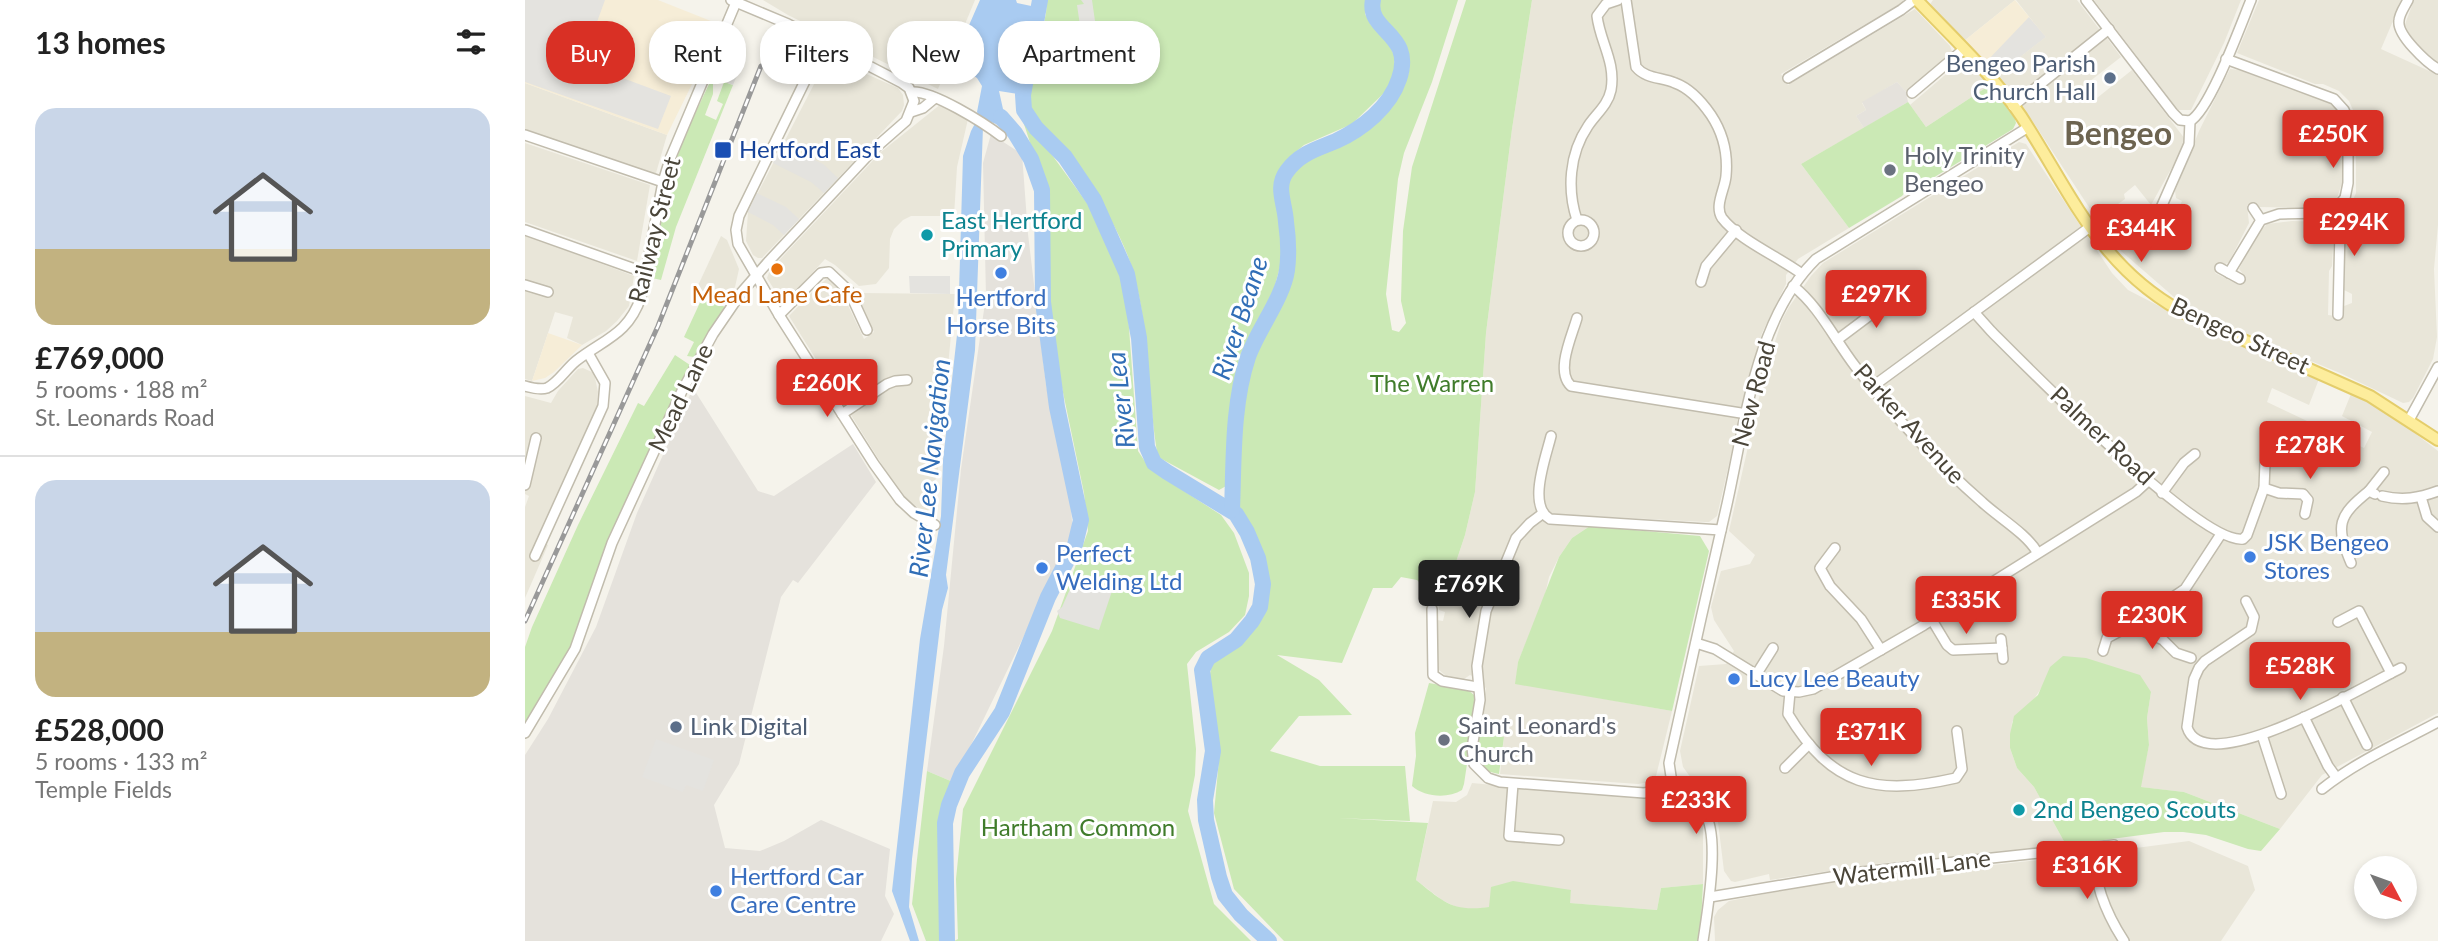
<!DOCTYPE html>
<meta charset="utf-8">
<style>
:root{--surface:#fff;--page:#f2f2f2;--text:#222;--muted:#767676;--line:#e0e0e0;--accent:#d93025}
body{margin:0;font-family:Lato,sans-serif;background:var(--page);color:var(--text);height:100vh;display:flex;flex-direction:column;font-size:26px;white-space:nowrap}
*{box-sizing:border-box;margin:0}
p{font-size:23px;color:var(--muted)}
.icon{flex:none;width:38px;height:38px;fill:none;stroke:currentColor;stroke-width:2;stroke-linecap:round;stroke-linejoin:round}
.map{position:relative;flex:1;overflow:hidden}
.details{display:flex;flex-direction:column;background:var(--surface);width:525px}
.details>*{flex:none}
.top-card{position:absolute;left:21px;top:21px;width:665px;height:63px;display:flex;gap:14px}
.needle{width:46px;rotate:131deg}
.fabs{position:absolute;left:1829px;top:856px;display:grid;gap:14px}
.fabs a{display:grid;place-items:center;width:63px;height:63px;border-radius:50%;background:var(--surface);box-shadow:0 4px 10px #0003;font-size:35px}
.price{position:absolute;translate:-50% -60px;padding:0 16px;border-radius:7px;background:var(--accent);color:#fff;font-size:23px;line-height:46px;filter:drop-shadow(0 2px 4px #0008)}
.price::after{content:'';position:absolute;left:50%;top:42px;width:21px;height:16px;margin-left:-10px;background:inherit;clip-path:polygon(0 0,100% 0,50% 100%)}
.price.current{background:#222;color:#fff}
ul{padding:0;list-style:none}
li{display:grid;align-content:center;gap:14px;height:371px;padding:0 35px}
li+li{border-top:2px solid var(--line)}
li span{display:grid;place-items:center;height:217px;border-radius:21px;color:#555}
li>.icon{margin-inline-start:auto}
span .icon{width:126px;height:126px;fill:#fffc;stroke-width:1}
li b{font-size:30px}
h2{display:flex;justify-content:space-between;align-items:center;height:84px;padding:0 35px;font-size:30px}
.chip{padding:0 24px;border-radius:28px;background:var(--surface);box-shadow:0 4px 10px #0003;font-size:24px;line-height:63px}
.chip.current{background:var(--accent);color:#fff}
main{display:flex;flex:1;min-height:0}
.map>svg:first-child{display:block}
.residential{fill:#e9e6d9}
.commercial{fill:#f6edd7}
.industrial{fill:#e5e2dc}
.green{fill:#cbe9b5}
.parking{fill:#e4e3df}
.water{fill:#a9cbf1}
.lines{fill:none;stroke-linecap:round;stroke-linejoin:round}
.river{stroke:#a9cbf1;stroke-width:16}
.minor-casing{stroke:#c1bcad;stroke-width:12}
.major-casing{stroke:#e4cd6b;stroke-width:14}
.minor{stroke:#fff;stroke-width:9}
.major{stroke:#fded9c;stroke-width:10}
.rail-casing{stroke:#999;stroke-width:5}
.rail{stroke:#fff;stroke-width:2.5;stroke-dasharray:8;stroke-linecap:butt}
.service-dot{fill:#5c6f8a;stroke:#fff;stroke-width:2.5}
.transit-dot{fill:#1a4fb4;stroke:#fff;stroke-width:2.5}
.worship-dot{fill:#6b7280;stroke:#fff;stroke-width:2.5}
.culture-dot{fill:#0f9aa8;stroke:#fff;stroke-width:2.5}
.food-dot{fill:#e8710a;stroke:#fff;stroke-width:2.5}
.shop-dot{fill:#3f7fe0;stroke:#fff;stroke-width:2.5}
.labels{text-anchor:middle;stroke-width:6;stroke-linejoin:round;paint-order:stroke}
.service-label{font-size:24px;fill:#4e5e75;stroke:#fff;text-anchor:end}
.transit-label{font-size:24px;fill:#164399;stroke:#fff;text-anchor:start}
.worship-label{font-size:24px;fill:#5b616d;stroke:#fff;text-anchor:start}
.culture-label{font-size:24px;fill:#0d838f;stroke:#fff;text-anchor:start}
.street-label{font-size:24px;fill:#4a4539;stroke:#fff}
.food-label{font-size:24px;fill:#c56008;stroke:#fff}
.shop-label{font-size:24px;fill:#366cbe;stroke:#fff;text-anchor:start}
.park-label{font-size:24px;fill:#407c2b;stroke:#fff}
.water-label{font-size:26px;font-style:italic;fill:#316eb6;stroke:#fff}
.district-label{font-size:32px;font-weight:bold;fill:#6d6450;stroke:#fff}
</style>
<main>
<section class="details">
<h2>13 homes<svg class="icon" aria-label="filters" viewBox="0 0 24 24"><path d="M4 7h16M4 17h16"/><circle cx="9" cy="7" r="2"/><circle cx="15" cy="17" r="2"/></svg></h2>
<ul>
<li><span style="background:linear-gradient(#c9d6e8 65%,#c2b280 0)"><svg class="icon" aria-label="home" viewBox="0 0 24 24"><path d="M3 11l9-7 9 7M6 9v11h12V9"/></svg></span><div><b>£769,000</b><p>5 rooms · 188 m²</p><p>St. Leonards Road</p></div></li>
<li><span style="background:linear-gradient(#c9d6e8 70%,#c2b280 0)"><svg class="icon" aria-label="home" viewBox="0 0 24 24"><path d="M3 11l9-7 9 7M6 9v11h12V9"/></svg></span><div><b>£528,000</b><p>5 rooms · 133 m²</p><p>Temple Fields</p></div></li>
</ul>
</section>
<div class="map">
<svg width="1913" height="941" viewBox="0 0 1913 941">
<rect width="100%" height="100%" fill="#f5f3eb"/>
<g class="residential">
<polygon points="238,0 450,0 413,89 263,15"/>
<polygon points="1007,0 1378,0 1378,2 1256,74 1263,85 1390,9 1425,46 1428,54 1381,92 1372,82 1337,103 1341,110 1331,116 1339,128 1276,164 1324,228 1273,259 1261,275 1261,284 1237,333 1223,381 1192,516 1184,522 1180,522 1067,516 1065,526 1047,538 1034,557 1024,577 1019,599 993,662 991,683 1147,711 1131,776 1125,782 1113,784 975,774 979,737 953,732 961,689 957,680 945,675 939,679 926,680 914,670 911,663 912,620 918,621 920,612 914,610 913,601 925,580 940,535 950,492 961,333 987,129"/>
<polygon points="1408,0 1490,0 1439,41 1404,6"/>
<polygon points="1491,0 1552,0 1575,30 1491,96 1472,75 1520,37"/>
<polygon points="1569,0 1716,0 1699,43 1666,110 1653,110"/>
<polygon points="1734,0 1877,0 1856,49 1913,75 1913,225 1909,269 1912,337 1908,359 1888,398 1884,402 1878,403 1815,373 1740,342 1668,308 1649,297 1596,251 1575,224 1497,105 1582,38 1596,57 1560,85 1572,98 1607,70 1660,139 1655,153 1626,205 1610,185 1599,194 1600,199 1593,204 1611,225 1620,213 1645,226 1657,201 1651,198 1650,191 1674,131 1705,69 1714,70 1804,102 1814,112 1817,122 1817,183 1812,198 1806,204 1789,208 1734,207 1730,203 1722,205 1724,223 1704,262 1699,265 1694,263 1690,273 1714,285 1719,275 1714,269 1733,233 1742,224 1767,221 1803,222 1809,230 1807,266 1804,271 1803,315 1818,317 1819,306 1827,303 1827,294 1819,290 1820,217 1831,193 1831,117 1824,101 1814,91 1798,84 1790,84 1712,53"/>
<polygon points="1889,0 1913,0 1913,64 1903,58 1879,27"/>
<polygon points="303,57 373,88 378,95 379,105 377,111 237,258 233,258 228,255 221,241 223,212"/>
<polygon points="1433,64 1446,65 1465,85 1401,127 1385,105"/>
<polygon points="0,83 142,135 131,173 128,174 0,129"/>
<polygon points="416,104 443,119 432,167 429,216 386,216 378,220 369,229 365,239 364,268 351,284 334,286 310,265 300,259 267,295 257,302 242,278 245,270 356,152"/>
<polygon points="1494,142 1501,144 1587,273 1603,290 1669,324 1794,379 1784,405 1747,388 1742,402 1839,448 1847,432 1817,416 1826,394 1861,411 1913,451 1913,713 1797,775 1755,829 1659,792 1615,787 1624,745 1622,718 1626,692 1517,687 1509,699 1487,722 1485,748 1492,768 1509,787 1541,845 1350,864 1245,880 1244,874 1210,882 1206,881 1199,871 1192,814 1158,767 1155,751 1174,666 1201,664 1209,651 1189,620 1186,607 1196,571 1225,564 1230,555 1204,531 1239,376 1257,320 1264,307 1286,276 1298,263"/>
<polygon points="0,143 125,185 112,261 0,222"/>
<polygon points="0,235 109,276 104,306 92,321 81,331 57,345 42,338 48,317 30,312 7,381 0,379"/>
<polygon points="196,236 202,240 214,269 210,287 198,306 170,292"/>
<polygon points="304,277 320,299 339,339 349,332 332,296 335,293 430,294 413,469 402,515 382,499 371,487 264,316 293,286"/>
<polygon points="58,368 69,373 73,392 72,406 13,539 23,545 0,598 0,507 4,496 0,494 0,396 26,403 33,391 53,369"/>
<polygon points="947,783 1157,802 1165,806 1178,823 1178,884 1136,888 1132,910 1044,903 1046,891 964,907 943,910 933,908 917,900 891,880 908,801 931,802 942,795"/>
<polygon points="1664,841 1723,866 1730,890 1696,941 1190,941 1189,917 1193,910 1204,901 1291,884 1550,856"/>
</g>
<g class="commercial">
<polygon points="0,0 133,0 196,25 142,135 0,83"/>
<polygon points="1490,0 1521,37 1472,75 1439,41"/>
<polygon points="23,333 57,345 29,372 20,378 7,381"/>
</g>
<g class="industrial">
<polygon points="1372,82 1381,92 1383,102 1339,128 1331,116 1341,110 1337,102"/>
<polygon points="466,134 497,154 503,234 521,385 546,507 548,535 428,782 402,771 419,646 436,469 461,296 458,163"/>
<polygon points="168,388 233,491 249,496 328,444 351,482 273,583 268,580 256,597 214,764 189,805 200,848 235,851 259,841 296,820 365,849 360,896 369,914 356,941 0,941 0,755 23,719 71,627 112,513"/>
</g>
<g class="green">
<path d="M522,0H841L840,14L846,25L860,36L869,55L870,73L860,92L827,124L779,145L767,155L750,185L757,233L756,263L749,289L714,357L703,485L694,490L633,457C623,401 625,343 612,287C598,220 550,167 509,115L503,101L521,13Z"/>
<path d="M854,0H933L907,82L879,153L873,179L861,294L867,330L874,332L881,323L876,301L878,231L887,167L941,0H1007L987,129L961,333L950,492L940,535L925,580L913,601L892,580L876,577L867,588H848L817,663L752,655L794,680L827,715L774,716L745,751L795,766H880L885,821L813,818L903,823L891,880C919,902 927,912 964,907L966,887L988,881L1046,890L1045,903L1132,910L1136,888L1178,884L1175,941H759L709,889L689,813L695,749L684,681L687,661C721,639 746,614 741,572C740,567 741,561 739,556C732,540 717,527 711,511C707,499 714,437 716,421C718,399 722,374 729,353C739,324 759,302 764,271C766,256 766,238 765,223C762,196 752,188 771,163C782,149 804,150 819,143C842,134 876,98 883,75C893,38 849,26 854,0Z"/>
<path d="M185,82L188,83V94L180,115L191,120L198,104L192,101L199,82L208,85L151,227L136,280L127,278C134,232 141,185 158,141C166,121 176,101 185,82Z"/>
<polygon points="1465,85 1490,119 1491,123 1488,129 1403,181 1386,185 1377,196 1324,228 1276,164 1383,102 1401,127"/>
<polygon points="498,121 522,148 567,210 598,277 603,314 613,451 625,469 696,515 709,533 724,573 724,596 720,615 704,632 671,652 662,664 671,749 670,775 663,811 689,904 726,941 429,941 433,939 431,879 438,809 527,631 563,531 559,493 530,354 521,284 521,192"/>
<polygon points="178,296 200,307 169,357 162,356 169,342 159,337"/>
<polygon points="150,355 165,365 83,544 51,638 0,727 0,647 7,627 53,525 113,403 119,406"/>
<polygon points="1065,526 1175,536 1184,551 1147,711 990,684 993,662 1034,557 1047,538"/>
<polygon points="1538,656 1561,658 1615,675 1626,692 1622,718 1624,745 1616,787 1659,792 1755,829 1736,851 1723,849 1681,835 1658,832 1639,832 1541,845 1509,787 1492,768 1485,748 1485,734 1489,716 1513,695 1525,667"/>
<path d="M904,683L943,690L949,695L951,704L939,784L937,790C923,799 899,797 887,786L891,756L890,733Z"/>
<path d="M953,732L979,737L974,774C946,769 950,756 953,732Z"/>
<path d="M402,771L428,782C405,832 419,888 417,941H401L387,904Z"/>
</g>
<g class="parking">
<polygon points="0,0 80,0 68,33 61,32 49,60 146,96 133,129 0,82"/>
<polygon points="556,0 567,0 573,42 576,45 591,41 597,28 612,32 607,49 603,53 569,66 560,60 552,5 559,4"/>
<polygon points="1504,17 1521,37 1472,75 1461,62"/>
<polygon points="208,48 221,53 208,85 198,81 185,82 202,49 207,50"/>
<polygon points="258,145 298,164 313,178 299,193 286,182 248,163"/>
<polygon points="232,193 261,207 274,219 259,235 248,225 223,212"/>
<polygon points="384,276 425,276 425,294 385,293"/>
<polygon points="550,578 587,591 574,630 535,618 532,611 537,607"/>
<polygon points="131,739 189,760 178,791 161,785 158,792 117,777"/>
</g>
<polygon class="water" points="455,0 491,0 492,3 511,7 493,94 474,91 478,109 494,129 486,138 471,124 461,120 458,127 450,350 421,575 423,588 417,610 387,859 384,907 394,941 385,941 367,891 395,639 416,516 418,460 433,326 438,156 446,131 454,116 452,112 457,86 452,78 428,62"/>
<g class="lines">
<g class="river">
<polyline points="515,0 498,95 499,110 511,128 540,157 569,200 602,274 614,338 622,447 629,463 642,472 711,514 722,532 733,558 738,584 735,607 727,621 711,640 683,658 677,670 688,751 680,800 681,820 694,877 700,895 716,915 744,941"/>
<path d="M707,510C709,460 707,405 723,357C733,329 758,298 762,270C764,255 763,236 761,222C760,203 750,187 762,171C775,153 792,149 811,141C837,129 865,107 874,79C890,33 841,32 848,0"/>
<polyline points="422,941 420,823 424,805 437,773 477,712 523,597 550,545 556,520 532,407 518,302 517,190 506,159 490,133 476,117"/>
</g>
<g class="minor-casing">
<g id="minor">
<path d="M1101,0L1111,67C1121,79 1136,77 1150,83C1164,88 1177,102 1186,115C1198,133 1203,154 1201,176C1200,189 1189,206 1197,218C1214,240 1254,257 1277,274"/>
<polyline points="1561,0 1648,113 1655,120 1665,121"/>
<path d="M1883,0C1880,6 1874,14 1874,21C1872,35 1902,63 1913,69"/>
<polyline points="299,42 214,216 211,230 213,244 254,315 349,464 375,500 389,513 410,525"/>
<polyline points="1701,59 1809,99 1819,110 1823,120 1823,183 1820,198 1814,205 1799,213 1754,214 1736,220 1704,273"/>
<polyline points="1263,78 1376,10 1389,0"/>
<path d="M387,92C407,90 459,123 476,136"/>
<polyline points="1387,93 1438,50"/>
<polyline points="1488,106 1584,29"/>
<polyline points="386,112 398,108 410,98"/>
<path d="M1665,121C1685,110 1716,24 1726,0"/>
<polyline points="0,135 138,182"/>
<polyline points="1728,208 1736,220"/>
<polyline points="1635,210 1664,144 1665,121"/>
<polyline points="1806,211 1815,229 1813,315"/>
<circle cx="1056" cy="233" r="13"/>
<path d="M1052,220C1042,190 1044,154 1063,126C1071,114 1083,105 1086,90C1091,62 1075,42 1072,16L1081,4L1093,0"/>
<polyline points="0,230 121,273"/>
<polyline points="1695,268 1715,279"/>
<polyline points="1176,282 1181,266 1211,230"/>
<polyline points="0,285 23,292"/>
<path d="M1268,286C1294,306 1310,340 1330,366C1368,415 1410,461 1457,502C1473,517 1502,534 1512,552"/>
<path d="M1449,312L1466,331C1502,367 1677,545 1718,539L1722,535L1739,488L1740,463L1745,449L1754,445L1795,458L1801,455L1807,444"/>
<polyline points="254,315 296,273 304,272 324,291 342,330"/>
<path d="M1052,318C1047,336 1030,371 1046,386L1222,414"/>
<polyline points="1312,340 1372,295"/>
<path d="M0,386C7,388 15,390 22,388C33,383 41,369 51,361C79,339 103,335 116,297L138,182L145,159L212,0"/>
<polyline points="1347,387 1565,227"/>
<polyline points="317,414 362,384 370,381 382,380"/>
<polyline points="1884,420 1913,367"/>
<path d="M1026,436C1021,457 1002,506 1025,519L1196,530"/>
<polyline points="0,485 11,438"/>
<polyline points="1739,488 1754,493 1778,494 1783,500 1780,514"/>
<polyline points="1844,491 1859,472"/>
<polyline points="1637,493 1659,463 1670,454"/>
<path d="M1857,496C1878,501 1894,498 1913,491"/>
<polyline points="1896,497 1902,517 1913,527"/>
<polyline points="1017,514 1005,523 991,538 961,611 952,666 955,700 947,748 949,764 963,778 975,782 1119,793 1131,791 1147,783"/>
<polyline points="1310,548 1295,568 1305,586 1336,619 1356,650"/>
<polyline points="10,556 78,406 80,383 63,353"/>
<path d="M1826,563C1810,525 1813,516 1844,491L1850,494"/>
<path d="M1721,601L1729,617L1726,630L1680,661L1674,668L1669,679L1662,727C1679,783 1845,683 1876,668"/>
<polyline points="907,609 908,675 917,681 952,687"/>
<polyline points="1407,620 1422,645 1428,650 1477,648"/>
<polyline points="1813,622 1834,611 1866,673"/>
<polyline points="1616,630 1626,612 1660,589 1696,534"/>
<polyline points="1476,639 1478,659"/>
<polyline points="1171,643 1190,649 1258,691 1274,692 1288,689 1399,625 1611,492 1623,481"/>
<polyline points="1578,651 1582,638 1599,629 1616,630 1638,640 1651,653 1666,658"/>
<polyline points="1231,675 1248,648"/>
<path d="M1265,692L1263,714C1307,787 1351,796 1431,778L1437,769L1432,731"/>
<polyline points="1818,697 1842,745"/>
<polyline points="1779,717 1803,766 1811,777"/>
<polyline points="0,733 50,649 87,543 157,391 188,334 216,293 244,261 349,149 381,121 389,101 384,88 377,83 263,24 206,0"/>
<polyline points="1737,735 1756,794"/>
<polyline points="1260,768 1284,744"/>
<polyline points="988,784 984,836 1034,840"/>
<path d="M1797,789C1832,761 1874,743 1913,722"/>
<path d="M1569,847C1568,882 1580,912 1599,941"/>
<polyline points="1185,897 1336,872 1589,845"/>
<path d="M1178,941C1182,913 1196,835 1179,812C1171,800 1156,795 1147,783L1144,763C1163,677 1182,590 1202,504C1220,424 1230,319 1291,259L1502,128"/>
</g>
</g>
<g class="major-casing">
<path id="major" d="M1392,0C1425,35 1469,76 1496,116C1548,196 1576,272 1667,317L1845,396L1913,440"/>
</g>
<use href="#minor" class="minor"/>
<use href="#major" class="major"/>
<g class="rail-casing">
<polyline id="rail" points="0,621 133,326 236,66"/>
</g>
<use href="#rail" class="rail"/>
</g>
<g class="service-dot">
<circle cx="1585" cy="78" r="7"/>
<circle cx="151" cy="727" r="7"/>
</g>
<rect class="transit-dot" x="189" y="141" width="18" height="18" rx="3.5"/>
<g class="worship-dot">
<circle cx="1365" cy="170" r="7"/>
<circle cx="919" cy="740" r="7"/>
</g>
<g class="culture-dot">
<circle cx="402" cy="235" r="7"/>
<circle cx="1494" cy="810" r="7"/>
</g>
<circle class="food-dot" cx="252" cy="269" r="7"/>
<g class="shop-dot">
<circle cx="476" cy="273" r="7"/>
<circle cx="1725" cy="557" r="7"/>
<circle cx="517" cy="568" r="7"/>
<circle cx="1209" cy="679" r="7"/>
<circle cx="191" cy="891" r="7"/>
</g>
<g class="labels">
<g class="service-label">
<text x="1571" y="72">Bengeo Parish<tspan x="1571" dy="28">Church Hall</tspan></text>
<text x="165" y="735" text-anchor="start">Link Digital</text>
</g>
<g class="transit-label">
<text x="214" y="158">Hertford East</text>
</g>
<g class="worship-label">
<text x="1379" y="164">Holy Trinity<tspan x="1379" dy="28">Bengeo</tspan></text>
<text x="933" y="734">Saint Leonard's<tspan x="933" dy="28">Church</tspan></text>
</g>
<g class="culture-label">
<text x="416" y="229">East Hertford<tspan x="416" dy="28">Primary</tspan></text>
<text x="1508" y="818">2nd Bengeo Scouts</text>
</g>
<g class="street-label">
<text transform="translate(130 230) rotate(-76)" y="8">Railway Street</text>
<text transform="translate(1715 336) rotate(25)" y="8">Bengeo Street</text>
<text transform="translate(1229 394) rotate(-75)" y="8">New Road</text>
<text transform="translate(156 398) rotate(-64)" y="8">Mead Lane</text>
<text transform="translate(1384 424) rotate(48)" y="8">Parker Avenue</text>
<text transform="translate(1577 436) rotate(43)" y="8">Palmer Road</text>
<text transform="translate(1387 868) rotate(-7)" y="8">Watermill Lane</text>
</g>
<g class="food-label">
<text x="252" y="303">Mead Lane Cafe</text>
</g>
<g class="shop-label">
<text x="476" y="306" text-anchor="middle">Hertford<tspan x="476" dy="28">Horse Bits</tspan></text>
<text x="1739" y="551">JSK Bengeo<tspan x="1739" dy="28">Stores</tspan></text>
<text x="531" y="562">Perfect<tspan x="531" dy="28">Welding Ltd</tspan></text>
<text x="1223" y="687">Lucy Lee Beauty</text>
<text x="205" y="885">Hertford Car<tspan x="205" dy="28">Care Centre</tspan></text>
</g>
<g class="park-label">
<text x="907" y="392">The Warren</text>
<text x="553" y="836">Hartham Common</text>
</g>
<g class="water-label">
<text transform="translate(715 318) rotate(-72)" y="9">River Beane</text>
<text transform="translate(596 400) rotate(-96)" y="9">River Lea</text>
<text transform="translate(405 468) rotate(-84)" y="9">River Lee Navigation</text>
</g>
<g class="district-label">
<text x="1593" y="145">Bengeo</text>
</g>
</g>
</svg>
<div class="fabs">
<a><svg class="needle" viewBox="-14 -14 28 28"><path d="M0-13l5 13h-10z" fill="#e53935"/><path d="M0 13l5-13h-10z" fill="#767676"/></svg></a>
</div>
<b class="price" style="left:1808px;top:170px">£250K</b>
<b class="price" style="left:1829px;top:258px">£294K</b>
<b class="price" style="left:1616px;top:264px">£344K</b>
<b class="price" style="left:1351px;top:330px">£297K</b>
<b class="price" style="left:302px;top:419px">£260K</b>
<b class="price" style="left:1785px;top:481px">£278K</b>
<b class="price current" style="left:944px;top:620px">£769K</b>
<b class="price" style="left:1441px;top:636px">£335K</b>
<b class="price" style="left:1627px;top:651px">£230K</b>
<b class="price" style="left:1775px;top:702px">£528K</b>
<b class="price" style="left:1346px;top:768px">£371K</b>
<b class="price" style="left:1171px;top:836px">£233K</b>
<b class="price" style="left:1562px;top:901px">£316K</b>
<div class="top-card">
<a class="chip current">Buy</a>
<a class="chip">Rent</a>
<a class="chip">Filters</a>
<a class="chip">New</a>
<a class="chip">Apartment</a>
</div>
</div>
</main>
